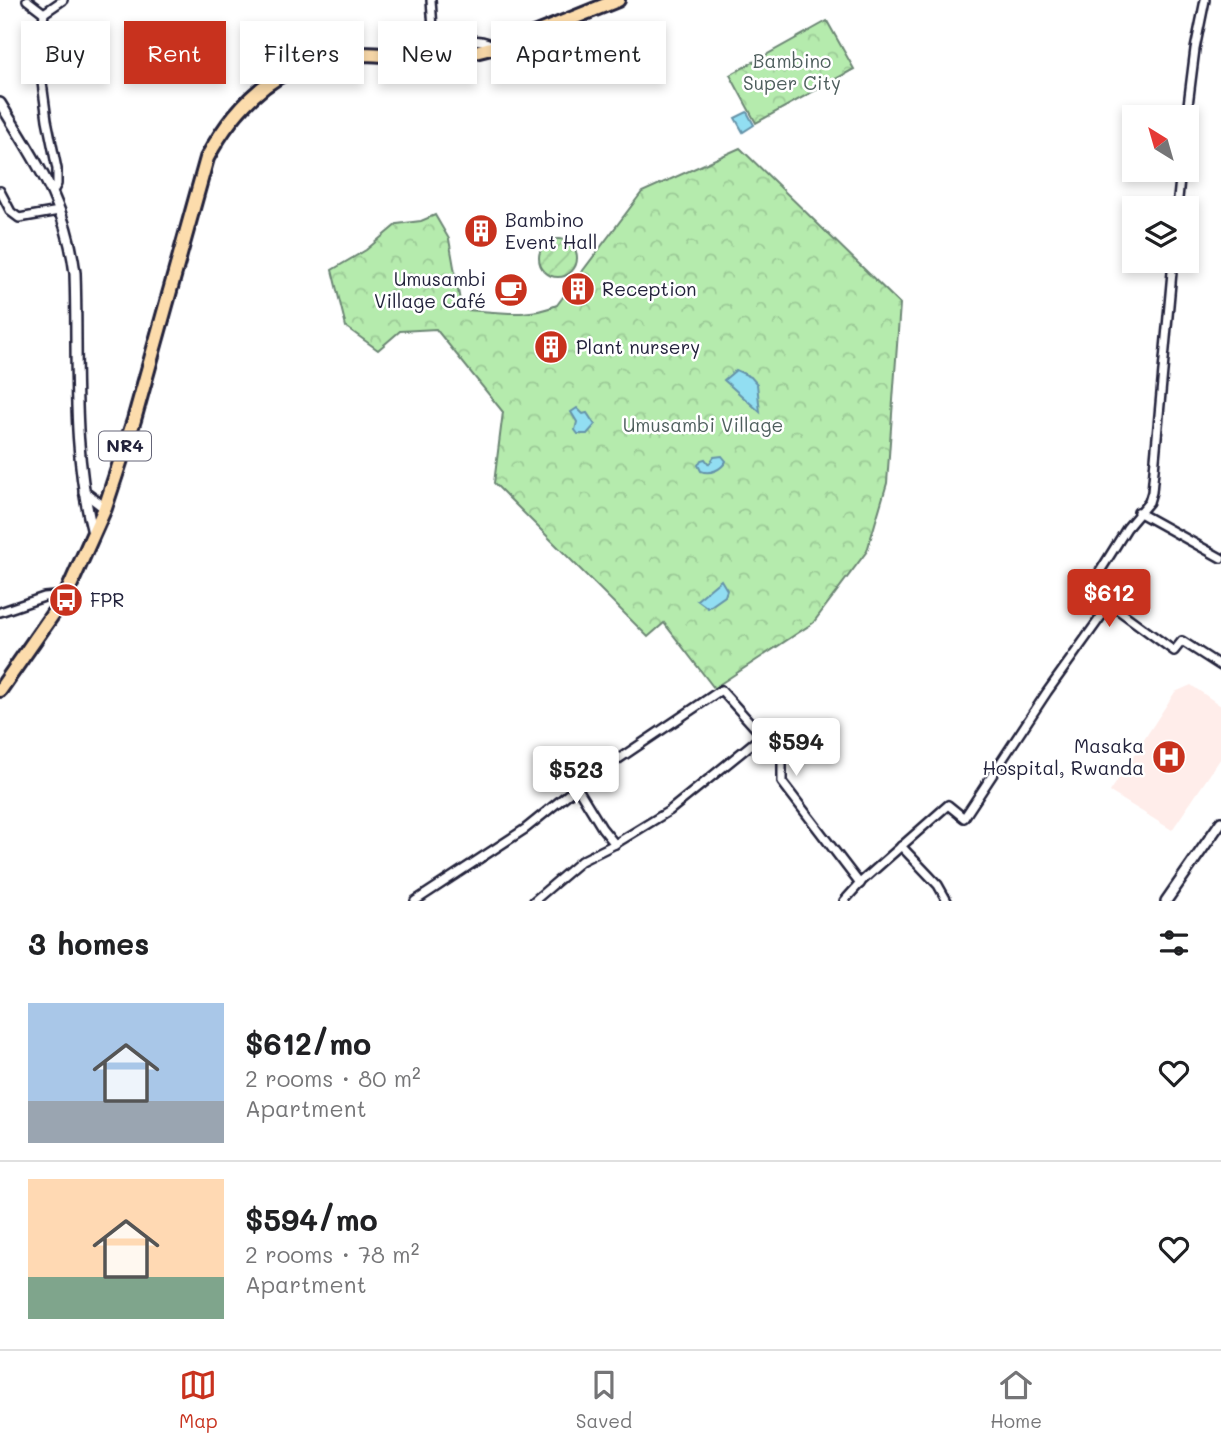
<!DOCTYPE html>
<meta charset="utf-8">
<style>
:root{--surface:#fff;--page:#f6f6f6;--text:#202124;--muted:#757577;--line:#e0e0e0;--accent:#c8321e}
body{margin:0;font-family:Mali,sans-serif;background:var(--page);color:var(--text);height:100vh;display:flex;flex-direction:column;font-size:26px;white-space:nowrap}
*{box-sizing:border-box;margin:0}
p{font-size:23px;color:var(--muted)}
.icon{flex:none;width:38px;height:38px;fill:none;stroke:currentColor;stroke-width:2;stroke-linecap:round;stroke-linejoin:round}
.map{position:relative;height:901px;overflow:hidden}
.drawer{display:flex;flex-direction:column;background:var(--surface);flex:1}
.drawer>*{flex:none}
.top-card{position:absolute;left:21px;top:21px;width:700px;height:63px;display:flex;gap:14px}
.needle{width:46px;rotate:323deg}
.tools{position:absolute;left:1122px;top:105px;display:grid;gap:14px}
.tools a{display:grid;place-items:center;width:77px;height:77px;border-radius:0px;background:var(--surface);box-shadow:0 4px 10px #0003;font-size:35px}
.price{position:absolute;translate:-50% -60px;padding:0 16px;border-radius:7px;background:#fff;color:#222;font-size:23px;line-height:46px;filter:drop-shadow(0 2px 4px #0008)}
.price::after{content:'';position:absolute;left:50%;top:42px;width:21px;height:16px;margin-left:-10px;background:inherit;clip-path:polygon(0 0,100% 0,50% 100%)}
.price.selected{background:var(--accent);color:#fff}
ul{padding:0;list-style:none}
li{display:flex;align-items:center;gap:21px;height:175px;padding:0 28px}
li+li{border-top:2px solid var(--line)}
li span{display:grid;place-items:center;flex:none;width:196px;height:140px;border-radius:0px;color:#555}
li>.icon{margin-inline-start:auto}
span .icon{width:84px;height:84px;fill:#fffc;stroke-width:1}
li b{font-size:30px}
h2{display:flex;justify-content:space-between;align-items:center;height:84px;padding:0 28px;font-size:30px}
.tag{padding:0 24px;border-radius:0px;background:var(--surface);box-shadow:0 4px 10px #0003;font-size:24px;line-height:63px}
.tag.selected{background:var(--accent);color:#fff}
.dock{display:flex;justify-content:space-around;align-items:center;height:98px;border-top:2px solid var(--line);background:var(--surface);font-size:19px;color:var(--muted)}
.dock a{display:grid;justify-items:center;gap:4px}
.dock .selected{color:var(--accent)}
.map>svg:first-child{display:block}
.built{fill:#ffedea}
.park{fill:url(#park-crowns);stroke:#6c8674;stroke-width:2}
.garden{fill:url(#garden-furrows);stroke:#6c8674;stroke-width:2}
.water{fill:#92def2;stroke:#6593a9;stroke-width:2}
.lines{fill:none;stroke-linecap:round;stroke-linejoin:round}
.minor-casing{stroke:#22223b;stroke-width:12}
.tertiary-casing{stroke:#22223b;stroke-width:14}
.trunk-casing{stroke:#22223b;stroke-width:18}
.minor{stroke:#fff;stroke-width:7}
.tertiary{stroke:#fff;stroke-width:9}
.trunk{stroke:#fcdcac;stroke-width:12}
.labels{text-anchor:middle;stroke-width:5;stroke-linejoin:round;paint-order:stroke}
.shield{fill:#fff;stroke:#646476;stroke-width:2}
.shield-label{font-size:18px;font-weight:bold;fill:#22223b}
.park-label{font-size:19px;fill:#4e5e5d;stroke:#fff}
.poi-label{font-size:19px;fill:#22223b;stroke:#fff;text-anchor:start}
</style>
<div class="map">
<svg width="1221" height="901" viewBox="0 0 1221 901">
<defs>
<pattern id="park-crowns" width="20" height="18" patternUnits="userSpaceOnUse" patternTransform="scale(1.75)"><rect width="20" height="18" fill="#b5ebad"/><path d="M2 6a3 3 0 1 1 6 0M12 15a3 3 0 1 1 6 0" fill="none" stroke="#9bc996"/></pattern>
<pattern id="garden-furrows" width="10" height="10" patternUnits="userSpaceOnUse" patternTransform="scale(1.75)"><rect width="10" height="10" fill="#b5ebad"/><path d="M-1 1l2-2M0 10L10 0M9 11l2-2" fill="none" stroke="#9bc996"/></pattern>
</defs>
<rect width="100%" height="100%" fill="#fff"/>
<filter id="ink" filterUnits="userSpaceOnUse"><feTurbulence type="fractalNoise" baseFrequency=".0143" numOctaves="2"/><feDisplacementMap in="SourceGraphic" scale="14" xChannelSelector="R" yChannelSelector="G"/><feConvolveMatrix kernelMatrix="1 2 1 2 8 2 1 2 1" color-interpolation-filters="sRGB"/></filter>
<g filter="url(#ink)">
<polygon class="built" points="1191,685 1221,706 1221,758 1172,830 1110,792 1175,692"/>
<g class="park">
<polygon points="827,21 854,69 756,123 730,75"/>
<path d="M740,148L900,304L887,483L867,551L813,623L714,688L664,623L648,637L494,483L503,412L436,329L400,331L378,350L346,327L332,270L366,250L397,224L421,221L435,215L449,239L460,301L467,310C498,312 528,318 557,305L642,192Z"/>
</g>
<circle class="garden" cx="558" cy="258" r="19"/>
<g class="water">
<polygon points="747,112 754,125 743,132 735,118"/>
<polygon points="736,370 751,377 757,384 760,412 724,380"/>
<polygon points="577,408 583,414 587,413 595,425 587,434 578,434 575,430 577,422 571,412"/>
<path d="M722,456L726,461C722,469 710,475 701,471L698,465L701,460L705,459L709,464L714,457Z"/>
<polygon points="721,580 727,590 725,596 708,608 697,600"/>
</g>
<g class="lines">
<g class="minor-casing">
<g id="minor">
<polyline points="27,0 44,13"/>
<path d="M431,0L434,43C454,48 476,32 495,47"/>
<polyline points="1186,121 1195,49 1205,0"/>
<polyline points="0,191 11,212 19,218 59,211"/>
<polyline points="52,193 57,184 57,169 47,120 41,75 40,51 44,13 63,0"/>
<polyline points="1177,208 1181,170"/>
<polyline points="1138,512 1221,558"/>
<polyline points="1110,604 1174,651 1182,641 1221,666"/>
<polyline points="0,612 44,597 66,595"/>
<polyline points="577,787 602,828 615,844"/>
<polyline points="901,846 938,885 947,901"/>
<polyline points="415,901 525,829 577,787 721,690 782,758 782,782 860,884"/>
<polyline points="534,901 581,861 615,844 669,811 763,735"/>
<polyline points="844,901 863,880 948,805 964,818 1047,692 1110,604 1089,589 1127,528 1149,502 1152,492 1173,261"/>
</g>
</g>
<g class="tertiary-casing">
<g id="tertiary">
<path d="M0,103C36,162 66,202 75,273C78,358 71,451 93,533"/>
<polyline points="84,492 105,508"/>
<polyline points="1166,901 1221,822"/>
</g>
</g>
<g class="trunk-casing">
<g id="trunk">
<polyline points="413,59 459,56 511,43 618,0"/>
<path d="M0,690L66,595L105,508L134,420L207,158C239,97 287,56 358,54C378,54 398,56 418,58"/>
</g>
</g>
<use href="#minor" class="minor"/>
<use href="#tertiary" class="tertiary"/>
<use href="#trunk" class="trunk"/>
</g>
</g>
<defs>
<g id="building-disc" transform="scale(1.75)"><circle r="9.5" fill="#c8321e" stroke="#fff"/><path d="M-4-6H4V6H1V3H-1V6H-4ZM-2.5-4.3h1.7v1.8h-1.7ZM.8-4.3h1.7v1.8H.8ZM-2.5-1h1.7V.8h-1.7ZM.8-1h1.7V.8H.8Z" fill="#fff"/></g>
<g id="cafe-disc" transform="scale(1.75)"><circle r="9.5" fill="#c8321e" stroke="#fff"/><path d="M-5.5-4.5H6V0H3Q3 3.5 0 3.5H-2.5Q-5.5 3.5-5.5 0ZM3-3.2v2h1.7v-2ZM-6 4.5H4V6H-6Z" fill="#fff"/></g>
<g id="bus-disc" transform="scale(1.75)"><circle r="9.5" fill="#c8321e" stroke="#fff"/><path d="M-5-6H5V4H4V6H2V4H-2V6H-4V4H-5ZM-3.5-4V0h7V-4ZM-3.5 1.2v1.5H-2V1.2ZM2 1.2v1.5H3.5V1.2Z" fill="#fff"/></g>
<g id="hospital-disc" transform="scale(1.75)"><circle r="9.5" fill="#c8321e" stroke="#fff"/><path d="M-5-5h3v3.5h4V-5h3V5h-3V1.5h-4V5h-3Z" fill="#fff"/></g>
</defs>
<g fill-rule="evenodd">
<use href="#building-disc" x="481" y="231"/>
<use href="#building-disc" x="578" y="289"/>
<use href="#cafe-disc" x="511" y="290"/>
<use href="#building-disc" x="551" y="347"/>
<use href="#bus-disc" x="66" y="600"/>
<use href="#hospital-disc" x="1169" y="757"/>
</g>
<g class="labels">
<rect class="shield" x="99" y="431.5" width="52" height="29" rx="5"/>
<g class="shield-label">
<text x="125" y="452">NR4</text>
</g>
<g class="park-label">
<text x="792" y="68">Bambino<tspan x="792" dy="22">Super City</tspan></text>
<text x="703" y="432">Umusambi Village</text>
</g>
<g class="poi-label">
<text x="505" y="227">Bambino<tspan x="505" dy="22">Event Hall</tspan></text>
<text x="486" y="286" text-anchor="end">Umusambi<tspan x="486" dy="22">Village Café</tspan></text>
<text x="602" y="296">Reception</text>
<text x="576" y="354">Plant nursery</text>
<text x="90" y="607">FPR</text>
<text x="1144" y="753" text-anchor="end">Masaka<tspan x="1144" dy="22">Hospital, Rwanda</tspan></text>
</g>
</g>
</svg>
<div class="tools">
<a><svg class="needle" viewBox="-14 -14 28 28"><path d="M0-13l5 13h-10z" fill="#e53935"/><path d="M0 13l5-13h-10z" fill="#757577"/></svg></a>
<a><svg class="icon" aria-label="layers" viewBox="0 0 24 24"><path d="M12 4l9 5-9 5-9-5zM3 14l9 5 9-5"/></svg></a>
</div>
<b class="price selected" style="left:1109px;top:629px">$612</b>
<b class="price" style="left:796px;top:778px">$594</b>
<b class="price" style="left:576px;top:806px">$523</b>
<div class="top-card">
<a class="tag">Buy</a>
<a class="tag selected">Rent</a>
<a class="tag">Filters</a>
<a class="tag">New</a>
<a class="tag">Apartment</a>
</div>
</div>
<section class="drawer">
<h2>3 homes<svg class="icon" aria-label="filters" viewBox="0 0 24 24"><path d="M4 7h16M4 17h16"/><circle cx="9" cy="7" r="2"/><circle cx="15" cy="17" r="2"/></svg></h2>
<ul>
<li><span style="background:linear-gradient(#a9c7e8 70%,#9aa5b1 0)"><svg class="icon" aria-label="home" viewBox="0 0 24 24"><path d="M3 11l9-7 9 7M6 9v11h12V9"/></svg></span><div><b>$612/mo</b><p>2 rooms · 80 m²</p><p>Apartment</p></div><svg class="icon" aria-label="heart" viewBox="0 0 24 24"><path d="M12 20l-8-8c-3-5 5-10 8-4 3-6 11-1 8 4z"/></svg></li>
<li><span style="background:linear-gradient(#ffd9b3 70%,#7fa58c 0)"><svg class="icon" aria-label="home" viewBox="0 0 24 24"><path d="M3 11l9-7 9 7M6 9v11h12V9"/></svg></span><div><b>$594/mo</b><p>2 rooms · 78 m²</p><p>Apartment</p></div><svg class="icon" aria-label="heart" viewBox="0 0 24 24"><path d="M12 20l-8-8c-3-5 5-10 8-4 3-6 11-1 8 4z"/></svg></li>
</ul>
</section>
<nav class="dock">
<a class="selected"><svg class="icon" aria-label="map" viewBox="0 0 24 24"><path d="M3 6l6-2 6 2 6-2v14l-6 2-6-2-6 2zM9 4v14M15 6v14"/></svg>Map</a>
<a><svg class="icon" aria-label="saved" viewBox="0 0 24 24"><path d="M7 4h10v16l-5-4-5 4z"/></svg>Saved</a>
<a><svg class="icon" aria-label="home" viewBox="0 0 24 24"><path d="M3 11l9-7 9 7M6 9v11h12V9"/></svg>Home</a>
</nav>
